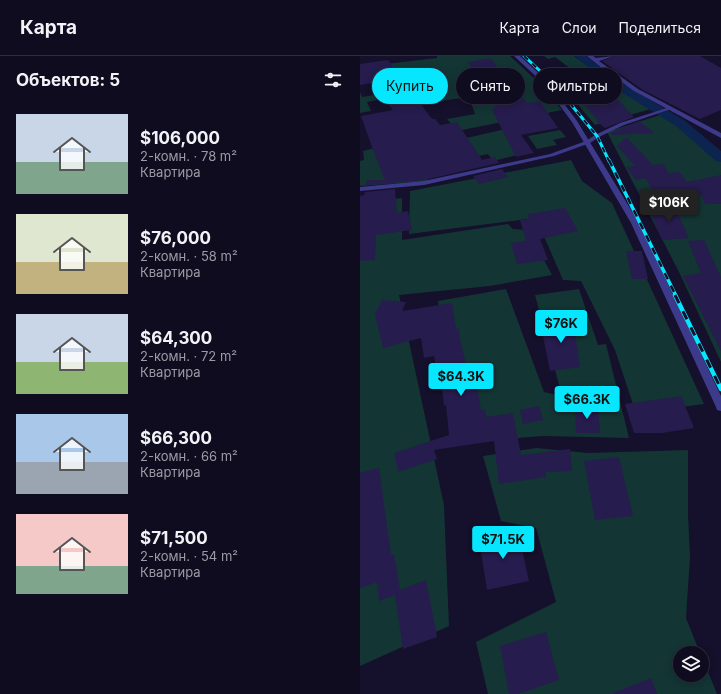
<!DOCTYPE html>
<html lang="ru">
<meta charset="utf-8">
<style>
:root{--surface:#100c20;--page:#1e1a2d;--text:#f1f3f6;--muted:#9c9ba5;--line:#302c3e;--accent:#07e6ff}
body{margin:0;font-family:Inter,sans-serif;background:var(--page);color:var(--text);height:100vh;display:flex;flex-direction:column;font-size:15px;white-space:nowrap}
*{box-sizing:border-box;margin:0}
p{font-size:13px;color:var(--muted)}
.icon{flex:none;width:22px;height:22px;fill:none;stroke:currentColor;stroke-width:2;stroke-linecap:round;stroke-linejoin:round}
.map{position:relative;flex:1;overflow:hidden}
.details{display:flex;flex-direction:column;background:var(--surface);width:360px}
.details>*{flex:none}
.guide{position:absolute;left:12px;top:12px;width:289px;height:36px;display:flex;gap:8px}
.buttons{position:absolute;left:313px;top:590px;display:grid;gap:8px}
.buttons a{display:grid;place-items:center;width:36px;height:36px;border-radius:50%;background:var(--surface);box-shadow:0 2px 10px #0003,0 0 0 1px var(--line);font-size:20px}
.price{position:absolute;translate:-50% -34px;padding:0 9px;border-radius:4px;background:var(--accent);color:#111;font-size:13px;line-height:26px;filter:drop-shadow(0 1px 2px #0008)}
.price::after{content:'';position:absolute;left:50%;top:24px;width:12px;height:9px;margin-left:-6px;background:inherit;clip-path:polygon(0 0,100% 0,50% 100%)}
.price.active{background:#222;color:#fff}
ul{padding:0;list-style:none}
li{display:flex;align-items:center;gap:12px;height:100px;padding:0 16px}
li span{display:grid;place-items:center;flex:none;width:112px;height:80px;border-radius:0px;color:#555}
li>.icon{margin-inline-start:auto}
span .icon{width:48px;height:48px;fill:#fffc;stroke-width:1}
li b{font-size:17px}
h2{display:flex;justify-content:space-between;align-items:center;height:48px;padding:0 16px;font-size:17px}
.tag{padding:0 14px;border-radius:18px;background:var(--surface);box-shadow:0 2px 10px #0003,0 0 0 1px var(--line);font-size:14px;line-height:36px}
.tag.active{background:var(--accent);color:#111}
header{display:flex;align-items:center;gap:24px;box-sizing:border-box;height:56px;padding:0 20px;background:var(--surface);border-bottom:1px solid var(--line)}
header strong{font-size:19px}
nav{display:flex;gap:22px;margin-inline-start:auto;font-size:14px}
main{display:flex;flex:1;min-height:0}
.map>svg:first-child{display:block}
.green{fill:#133534}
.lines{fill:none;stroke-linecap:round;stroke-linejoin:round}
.canal{fill:#0c244f;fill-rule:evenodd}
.building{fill:#261c4d}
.service{fill:#3d3a8b;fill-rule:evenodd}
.minor{fill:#3d3a8b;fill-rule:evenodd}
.rail-far2-casing{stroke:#07e6ff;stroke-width:3}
.rail-far1-casing{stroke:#07e6ff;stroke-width:3.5}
.rail-casing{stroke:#07e6ff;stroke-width:4.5}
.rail-far2{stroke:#15102b;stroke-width:2;stroke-dasharray:5.5;stroke-linecap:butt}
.rail-far1{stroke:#15102b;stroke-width:2.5;stroke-dasharray:7;stroke-linecap:butt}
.rail{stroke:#15102b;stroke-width:3;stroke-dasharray:9;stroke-linecap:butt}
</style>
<header>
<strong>Карта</strong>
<nav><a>Карта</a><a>Слои</a><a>Поделиться</a></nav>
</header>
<main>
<section class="details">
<h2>Объектов: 5<svg class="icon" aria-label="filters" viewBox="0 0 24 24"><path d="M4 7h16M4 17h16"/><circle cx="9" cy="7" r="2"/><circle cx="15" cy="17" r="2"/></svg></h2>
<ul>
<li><span style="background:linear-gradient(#c9d6e8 60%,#7fa58c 0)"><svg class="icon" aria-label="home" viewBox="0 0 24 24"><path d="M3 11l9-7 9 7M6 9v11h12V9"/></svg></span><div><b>$106,000</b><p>2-комн. · 78 m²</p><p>Квартира</p></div></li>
<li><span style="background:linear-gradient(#dfe7d0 60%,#c2b280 0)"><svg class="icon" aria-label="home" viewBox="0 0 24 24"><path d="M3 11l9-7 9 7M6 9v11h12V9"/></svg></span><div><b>$76,000</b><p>2-комн. · 58 m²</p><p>Квартира</p></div></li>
<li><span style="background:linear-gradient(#c9d6e8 60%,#8fb573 0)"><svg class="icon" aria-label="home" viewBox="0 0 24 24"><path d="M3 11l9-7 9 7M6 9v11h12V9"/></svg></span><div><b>$64,300</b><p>2-комн. · 72 m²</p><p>Квартира</p></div></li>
<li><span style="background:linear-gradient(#a9c7e8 60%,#9aa5b1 0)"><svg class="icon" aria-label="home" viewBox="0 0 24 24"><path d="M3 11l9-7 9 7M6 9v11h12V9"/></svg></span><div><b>$66,300</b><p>2-комн. · 66 m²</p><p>Квартира</p></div></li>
<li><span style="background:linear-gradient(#f6c9c9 65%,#7fa58c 0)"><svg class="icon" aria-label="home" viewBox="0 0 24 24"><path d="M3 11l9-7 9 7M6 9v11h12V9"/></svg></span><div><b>$71,500</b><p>2-комн. · 54 m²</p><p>Квартира</p></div></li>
</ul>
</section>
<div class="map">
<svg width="361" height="638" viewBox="0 0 361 638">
<rect width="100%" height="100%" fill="#15102b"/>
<g class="green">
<polygon points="77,0 150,0 177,25 202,54 97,75 87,63 115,58 109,41 38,51 25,8 77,2"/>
<polygon points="184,0 214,0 252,28 291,53 235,69 193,19 211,13 195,1 188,3"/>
<polygon points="0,36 2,41 15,39 17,44 7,46 11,55 0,57"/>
<polygon points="300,59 316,67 361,105 361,306 319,216 247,76"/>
<polygon points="150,72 169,96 133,105 128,98 114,101 102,83"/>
<polygon points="200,74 206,81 193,84 197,89 177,93 168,80"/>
<polygon points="51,83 68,125 0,130 0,105 4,104 3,95"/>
<polygon points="211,104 222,125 252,147 344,348 276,357 255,294 221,225 203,224 176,162 49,178 50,135"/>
<polygon points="42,142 42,184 148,168 153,173 168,174 192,219 130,230 39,239 84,449 89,570 0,610 0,147"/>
<polygon points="146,233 184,336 202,340 175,239 219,233 238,289 246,288 269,382 183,380 97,387 78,245"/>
<polygon points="176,392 228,397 328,394 328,459 330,501 326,562 340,597 320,597 320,619 342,619 342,601 357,638 128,638 116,586 196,546 176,472 141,465 123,400"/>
</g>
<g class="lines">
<polygon class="canal" points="215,0 226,0 258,25 324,64 361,95 361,106 356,105 316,70 250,29"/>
</g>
<g class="building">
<polygon points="255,0 340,0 361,12 361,54 340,63 283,34 242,5"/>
<polygon points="130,2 151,27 152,27 167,47 180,45 198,72 161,79 174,97 156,101 132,54 137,50 122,26 120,26 108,6"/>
<polygon points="28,4 72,63 75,63 80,69 97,66 122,104 135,101 139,107 64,124 6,129 7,124 25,124 13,94 1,60 33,54 12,27 0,29 0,8"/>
<polygon points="242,26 272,59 274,61 245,72 241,69 214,35"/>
<polygon points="279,65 294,77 253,79 251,77"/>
<polygon points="266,81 293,109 303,108 309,117 319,116 327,126 361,119 361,148 345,148 341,139 292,143 291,135 292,134 285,122 276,124 266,111 275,110 257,90"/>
<polygon points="142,113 148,121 119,128 113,120"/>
<polygon points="35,133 37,157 48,155 52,174 16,179 15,204 0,205 0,140 4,139 5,136"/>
<polygon points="314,150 329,182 302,184 289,152"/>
<polygon points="205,152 218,175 180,183 188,204 157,208 151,187 166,185 160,164 169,163 168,158"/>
<polygon points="344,184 361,221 361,295 323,220 341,217 328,185"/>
<polygon points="266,195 282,195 288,223 272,223"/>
<polygon points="22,244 46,246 42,255 92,247 96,273 98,272 108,319 115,318 121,354 125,353 126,361 153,357 161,399 210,393 212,415 186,416 186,421 139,428 134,385 74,394 77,403 38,416 34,397 89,379 86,349 84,350 80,310 76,311 74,300 64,302 61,282 23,292 15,258"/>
<polygon points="196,258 212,258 220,311 190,315 181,270 197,268"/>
<polygon points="321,340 334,372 302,377 274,377 265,348"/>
<polygon points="179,350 183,364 163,368 160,354"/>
<polygon points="215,351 238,351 240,377 216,377"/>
<polygon points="259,401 273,460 235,464 224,405"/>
<polygon points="19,412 31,499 34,498 40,534 66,524 77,581 43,593 35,539 19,545 17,526 0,532 0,417"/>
<polygon points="158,474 169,525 127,534 119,483"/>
<polygon points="186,576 199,624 158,638 149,638 140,590"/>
<polygon points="291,622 297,638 253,638 253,637"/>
</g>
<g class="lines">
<polygon class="service" points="307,52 311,53 264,69 239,81 230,87 194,100 64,129 0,135 0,131 64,125 190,98 226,85 235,79 260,67"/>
<g class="minor">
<polygon points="154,0 160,0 187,25 217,65 279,167 361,340 361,355 357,354 356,351 271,167 212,66 183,27"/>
<polygon points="227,0 233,0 236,2 254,0 239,5 278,33 361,77 361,82 274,35 243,13"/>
</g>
<g class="rail-far2-casing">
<polyline id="rail-far2" points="164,0 194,28 237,80 249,105"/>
</g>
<g class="rail-far1-casing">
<polyline id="rail-far1" points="249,104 316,240"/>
</g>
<g class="rail-casing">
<polyline id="rail" points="315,239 361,333"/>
</g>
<use href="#rail-far2" class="rail-far2"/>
<use href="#rail-far1" class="rail-far1"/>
<use href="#rail" class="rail"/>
</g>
</svg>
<div class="buttons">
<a><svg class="icon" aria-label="layers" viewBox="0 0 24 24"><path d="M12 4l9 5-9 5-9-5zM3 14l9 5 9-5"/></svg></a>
</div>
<b class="price active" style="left:309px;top:167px">$106K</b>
<b class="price" style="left:201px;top:288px">$76K</b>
<b class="price" style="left:101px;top:341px">$64.3K</b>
<b class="price" style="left:227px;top:364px">$66.3K</b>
<b class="price" style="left:143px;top:504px">$71.5K</b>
<div class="guide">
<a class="tag active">Купить</a>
<a class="tag">Снять</a>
<a class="tag">Фильтры</a>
</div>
</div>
</main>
